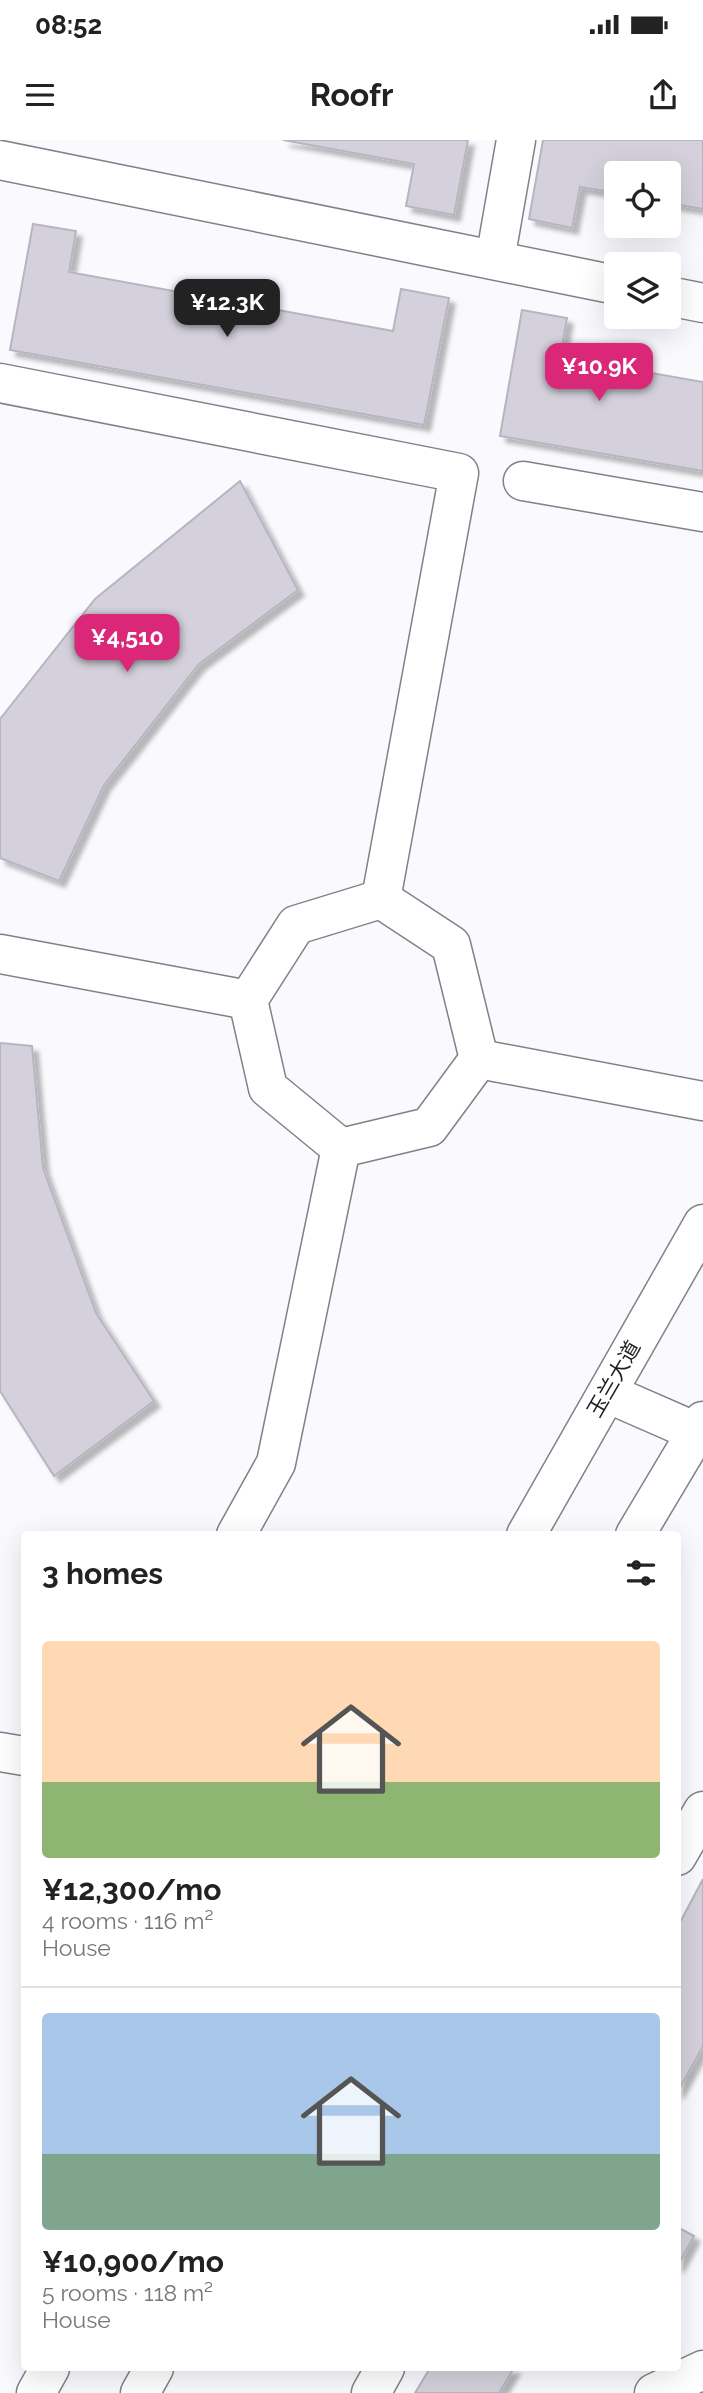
<!DOCTYPE html>
<meta charset="utf-8">
<style>
:root{--surface:#fff;--page:#f6f6f6;--text:#222;--muted:#767676;--line:#e0e0e0;--accent:#db2777}
body{margin:0;font-family:Raleway,"Noto Sans SC",sans-serif;background:var(--page);color:var(--text);height:100vh;display:flex;flex-direction:column;font-size:26px;white-space:nowrap}
*{box-sizing:border-box;margin:0}
p{font-size:23px;color:var(--muted)}
.icon{flex:none;width:38px;height:38px;fill:none;stroke:currentColor;stroke-width:2;stroke-linecap:round;stroke-linejoin:round}
.map{position:relative;flex:1;overflow:hidden}
.sheet{position:absolute;left:21px;top:1391px;width:660px;height:840px;display:flex;flex-direction:column;background:var(--surface);border-radius:7px;box-shadow:0 7px 28px #0002}
.sheet>*{flex:none}
.tools{position:absolute;left:604px;top:21px;display:grid;gap:14px}
.tools a{display:grid;place-items:center;width:77px;height:77px;border-radius:7px;background:var(--surface);box-shadow:0 7px 28px #0002;font-size:35px}
.price{position:absolute;translate:-50% -60px;padding:0 16px;border-radius:14px;background:var(--accent);color:#fff;font-size:23px;line-height:46px;filter:drop-shadow(0 2px 4px #0008)}
.price::after{content:'';position:absolute;left:50%;top:42px;width:21px;height:16px;margin-left:-10px;background:inherit;clip-path:polygon(0 0,100% 0,50% 100%)}
.price.on{background:#222;color:#fff}
ul{padding:0;list-style:none}
li{display:grid;align-content:center;gap:14px;height:371px;padding:0 21px}
li+li{border-top:2px solid var(--line)}
li span{display:grid;place-items:center;height:217px;border-radius:7px;color:#555}
li>.icon{margin-inline-start:auto}
span .icon{width:126px;height:126px;fill:#fffc;stroke-width:1}
li b{font-size:30px}
h2{display:flex;justify-content:space-between;align-items:center;height:84px;padding:0 21px;font-size:30px}
.status{display:flex;justify-content:space-between;align-items:center;height:49px;padding:0 35px;background:var(--surface);direction:ltr}
.status svg{height:19px;fill:currentColor}
header{display:flex;justify-content:space-between;align-items:center;height:91px;padding:0 21px;background:var(--surface);font-size:32px;font-weight:700}
.map>svg:first-child{display:block}
.building{fill:#d4d1dc;stroke:#b7b5bf;stroke-width:2;filter:url(#shadow)}
.lines{fill:none;stroke-linecap:round;stroke-linejoin:round}
.minor-casing{stroke:#828089;stroke-width:41}
.major-casing{stroke:#828089;stroke-width:41}
.minor{stroke:#fff;stroke-width:38}
.major{stroke:#fff;stroke-width:38}
.labels{text-anchor:middle;stroke-width:5;stroke-linejoin:round;paint-order:stroke}
.street-label{font-size:21px;fill:#1e1d21;stroke:#fff}
</style>
<div class="status"><b>08:52</b><svg viewBox="0 0 49 12"><path d="M0 12V9h3v3zM5 12V6h3v6zM10 12V3h3v9zM15 12V0h3v12zM26 1h20v11H26zM47 4h2v5h-2z"/></svg></div>
<header><svg class="icon" aria-label="menu" viewBox="0 0 24 24"><path d="M4 6h16M4 12h16M4 18h16"/></svg>Roofr<svg class="icon" aria-label="share" viewBox="0 0 24 24"><path d="M12 15V3M7 8l5-5 5 5M5 13v7h14v-7"/></svg></header>
<div class="map">
<svg width="703" height="2253" viewBox="0 0 703 2253">
<defs>
<filter id="shadow"><feDropShadow dx="6" dy="6" stdDeviation="2" flood-color="#0004"/></filter>
</defs>
<rect width="100%" height="100%" fill="#faf9fd"/>
<g class="building">
<polygon points="283,0 468,0 454,75 406,66 414,24"/>
<polygon points="543,0 703,0 703,69 668,63 668,33 616,33 616,53 580,47 572,88 529,79"/>
<polygon points="33,84 76,91 69,132 393,191 401,149 449,158 424,285 10,210"/>
<polygon points="522,170 567,178 560,217 703,242 703,331 500,296"/>
<polygon points="240,341 298,450 199,524 104,645 59,741 0,718 0,579 95,459"/>
<polygon points="0,903 32,906 43,1028 96,1173 154,1261 54,1336 0,1251"/>
<polygon points="703,1739 703,1906 677,1953 677,1788"/>
<polygon points="677,2087 694,2096 677,2127"/>
<polygon points="430,2228 514,2228 499,2253 415,2253"/>
</g>
<g class="lines">
<g class="minor-casing">
<g id="minor">
<polyline points="0,20 616,145"/>
<polyline points="495,120 516,0"/>
<polyline points="668,156 703,163"/>
<polyline points="0,243 459,333 381,759"/>
<polyline points="523,341 703,372"/>
<polygon points="381,759 451,805 479,919 429,987 341,1008 268,948 248,860 296,785"/>
<polyline points="0,814 248,860"/>
<polyline points="479,919 703,961"/>
<polyline points="607,1253 703,1295"/>
<polyline points="236,1395 276,1323 341,1008"/>
<polyline points="0,1612 24,1616"/>
<polyline points="677,1716 703,1671"/>
<polyline points="371,2253 385,2228"/>
<polyline points="654,2253 703,2230"/>
</g>
</g>
<g class="major-casing">
<g id="major">
<polyline points="526,1395 703,1084"/>
<polyline points="635,1395 703,1281"/>
<polyline points="36,2253 50,2228"/>
<polyline points="140,2253 154,2228"/>
</g>
</g>
<use href="#minor" class="minor"/>
<use href="#major" class="major"/>
</g>
<g class="labels">
<g class="street-label">
<text transform="translate(614 1239) rotate(-60)" y="7">玉兰大道</text>
</g>
</g>
</svg>
<div class="tools">
<a><svg class="icon" aria-label="locate" viewBox="0 0 24 24"><circle cx="12" cy="12" r="6"/><path d="M12 2v4M12 18v4M2 12h4M18 12h4"/></svg></a>
<a><svg class="icon" aria-label="layers" viewBox="0 0 24 24"><path d="M12 4l9 5-9 5-9-5zM3 14l9 5 9-5"/></svg></a>
</div>
<b class="price on" style="left:227px;top:199px">¥12.3K</b>
<b class="price" style="left:599px;top:263px">¥10.9K</b>
<b class="price" style="left:127px;top:534px">¥4,510</b>
<section class="sheet">
<h2>3 homes<svg class="icon" aria-label="filters" viewBox="0 0 24 24"><path d="M4 7h16M4 17h16"/><circle cx="9" cy="7" r="2"/><circle cx="15" cy="17" r="2"/></svg></h2>
<ul>
<li><span style="background:linear-gradient(#ffd9b3 65%,#8fb573 0)"><svg class="icon" aria-label="home" viewBox="0 0 24 24"><path d="M3 11l9-7 9 7M6 9v11h12V9"/></svg></span><div><b>¥12,300/mo</b><p>4 rooms · 116 m²</p><p>House</p></div></li>
<li><span style="background:linear-gradient(#a9c7e8 65%,#7fa58c 0)"><svg class="icon" aria-label="home" viewBox="0 0 24 24"><path d="M3 11l9-7 9 7M6 9v11h12V9"/></svg></span><div><b>¥10,900/mo</b><p>5 rooms · 118 m²</p><p>House</p></div></li>
</ul>
</section>
</div>
